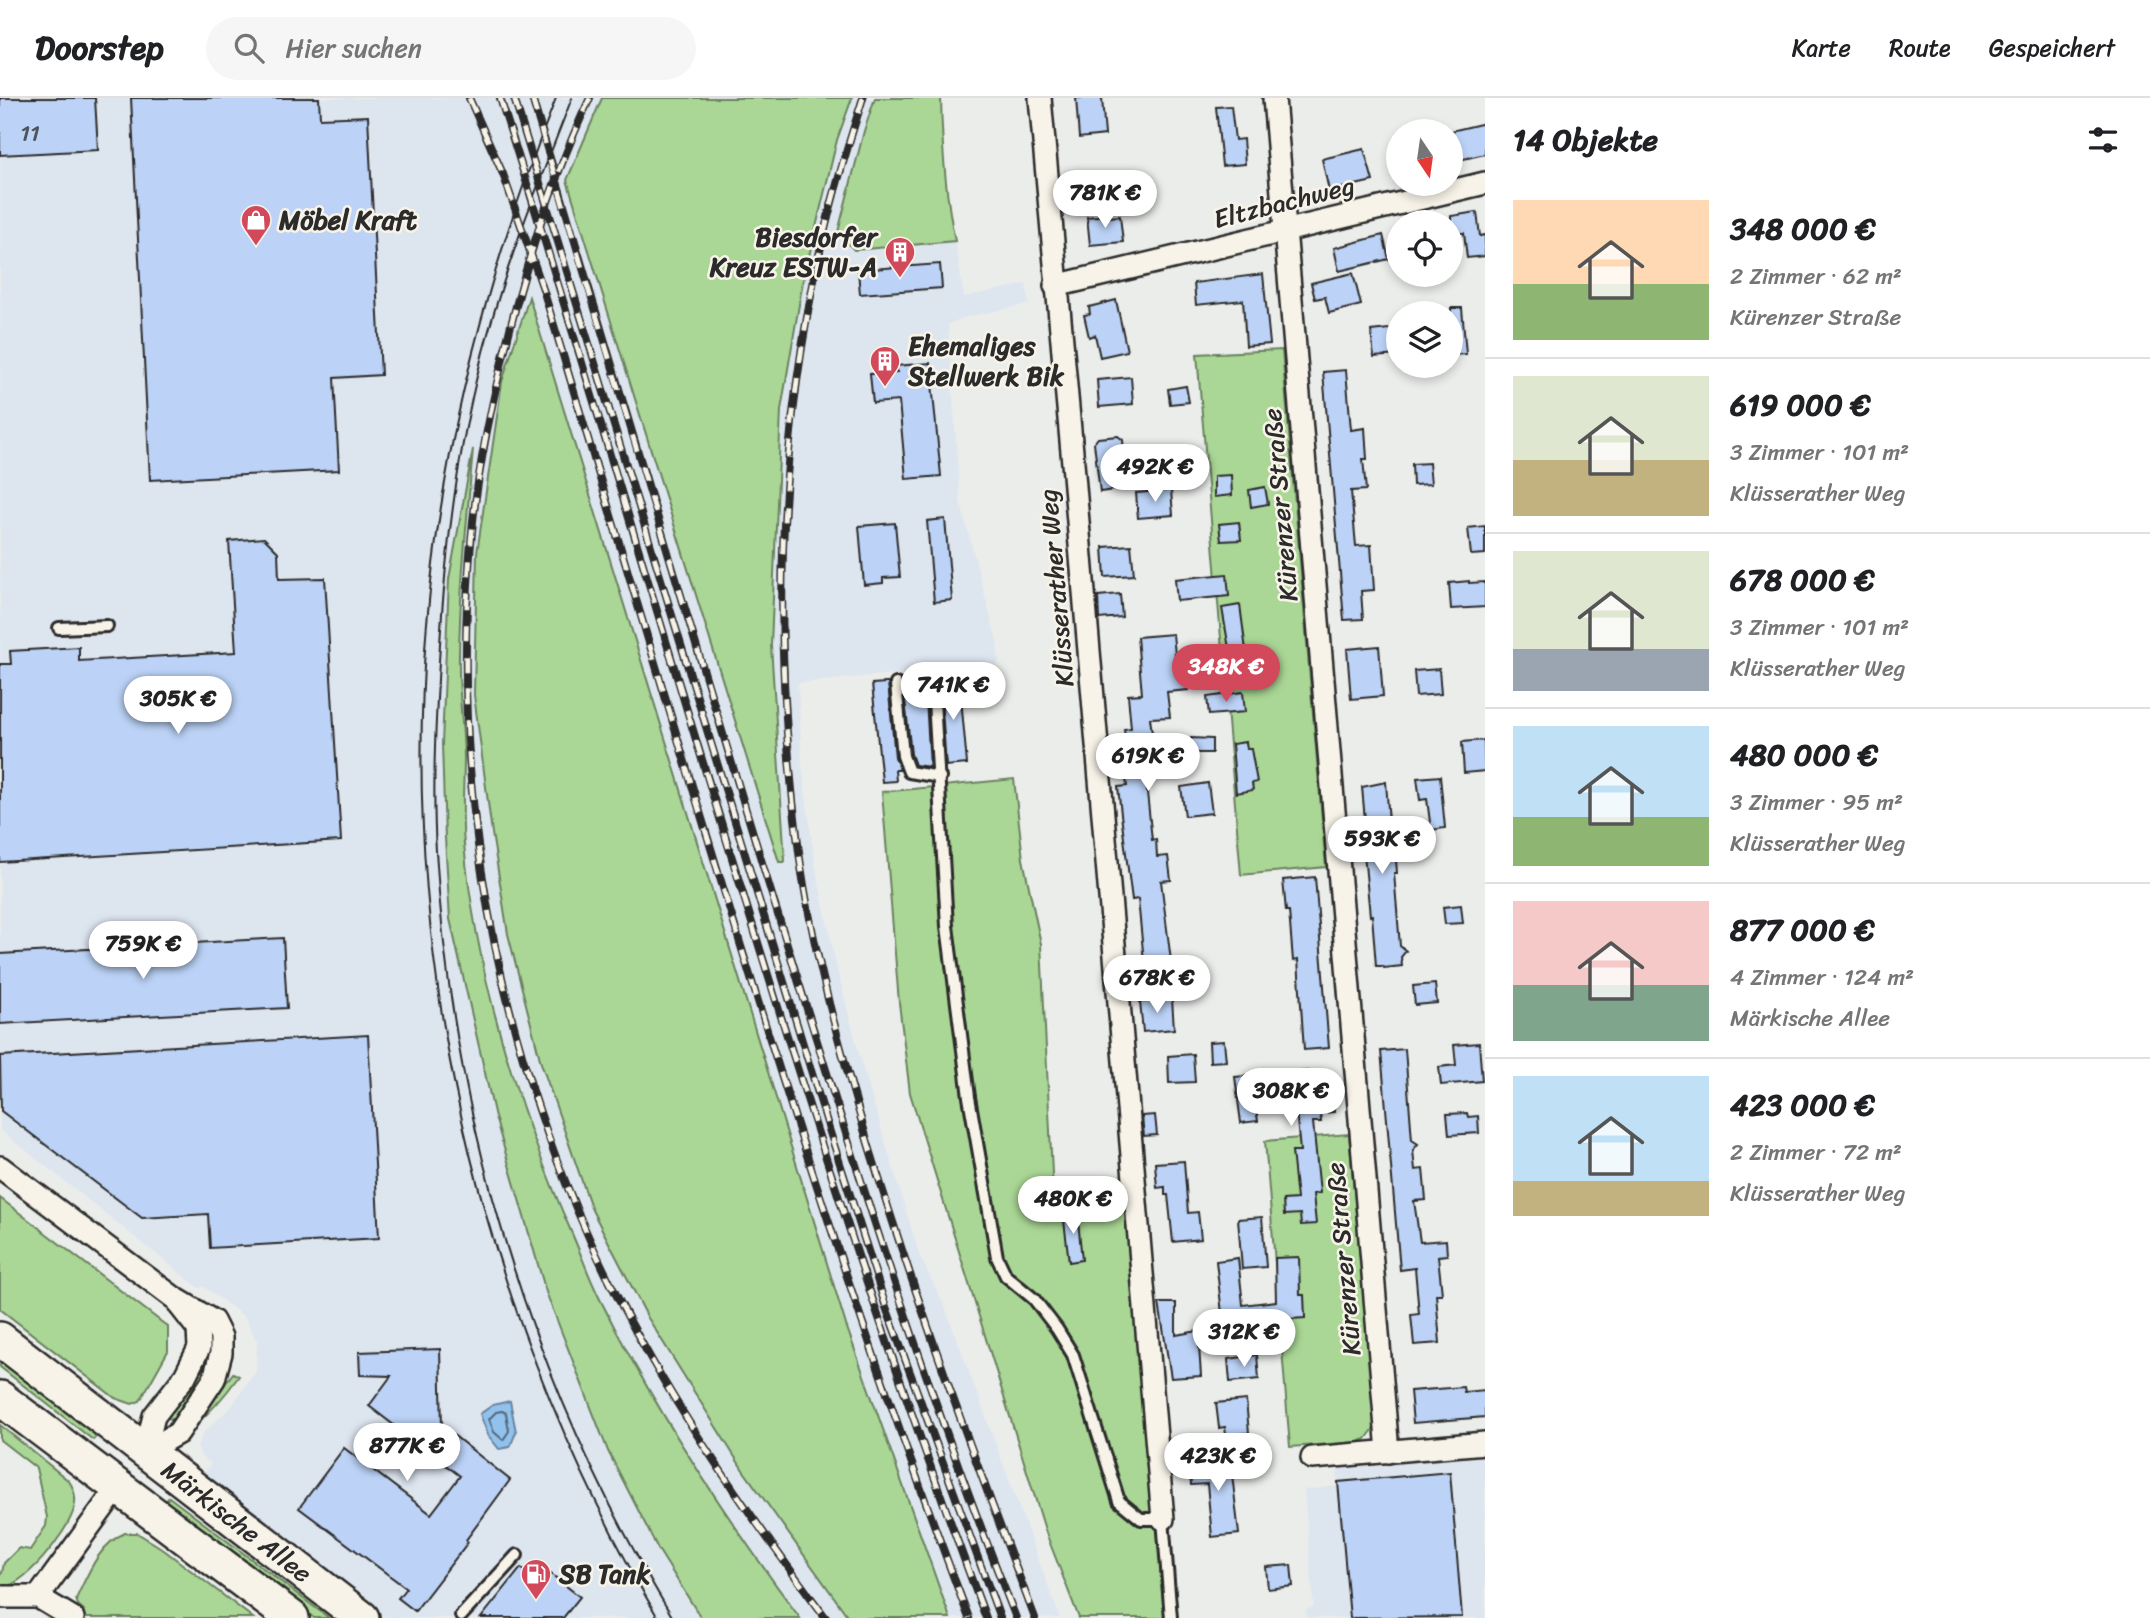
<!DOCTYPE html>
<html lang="de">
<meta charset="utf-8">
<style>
:root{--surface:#fff;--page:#f6f6f6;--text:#202124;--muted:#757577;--line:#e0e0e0;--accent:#d1495b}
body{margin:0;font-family:Sriracha,sans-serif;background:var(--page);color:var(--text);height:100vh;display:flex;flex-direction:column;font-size:26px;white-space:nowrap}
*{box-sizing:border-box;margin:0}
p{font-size:23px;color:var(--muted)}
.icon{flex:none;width:38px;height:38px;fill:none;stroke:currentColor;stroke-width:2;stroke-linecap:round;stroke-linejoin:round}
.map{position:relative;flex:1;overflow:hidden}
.panel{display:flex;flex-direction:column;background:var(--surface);width:665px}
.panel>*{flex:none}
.needle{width:46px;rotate:167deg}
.fabs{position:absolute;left:1386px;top:21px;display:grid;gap:14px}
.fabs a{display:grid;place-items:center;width:77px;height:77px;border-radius:50%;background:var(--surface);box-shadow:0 4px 10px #0003;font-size:35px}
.price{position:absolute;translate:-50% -60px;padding:0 16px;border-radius:24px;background:#fff;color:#222;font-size:23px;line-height:46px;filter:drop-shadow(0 2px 4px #0008)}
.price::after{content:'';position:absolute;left:50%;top:42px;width:21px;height:16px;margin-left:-10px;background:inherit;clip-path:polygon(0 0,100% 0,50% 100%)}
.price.on{background:var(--accent);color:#fff}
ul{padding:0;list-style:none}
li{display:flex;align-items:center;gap:21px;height:175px;padding:0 28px}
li+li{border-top:2px solid var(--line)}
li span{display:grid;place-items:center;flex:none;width:196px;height:140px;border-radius:0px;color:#555}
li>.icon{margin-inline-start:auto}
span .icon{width:84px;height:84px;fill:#fffc;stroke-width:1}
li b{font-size:30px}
h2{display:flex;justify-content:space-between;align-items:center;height:84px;padding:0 28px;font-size:30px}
header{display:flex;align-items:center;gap:42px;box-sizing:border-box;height:98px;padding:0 35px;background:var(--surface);border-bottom:2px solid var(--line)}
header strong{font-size:33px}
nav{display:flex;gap:38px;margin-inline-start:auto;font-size:24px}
.search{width:490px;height:63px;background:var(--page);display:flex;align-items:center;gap:18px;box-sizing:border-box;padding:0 24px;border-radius:38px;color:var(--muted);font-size:26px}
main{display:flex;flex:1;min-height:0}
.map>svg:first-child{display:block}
.built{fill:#dde5ef}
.green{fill:#aad795;stroke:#6a8160;stroke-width:2}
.water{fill:#91c1ed;stroke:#68859f;stroke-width:2}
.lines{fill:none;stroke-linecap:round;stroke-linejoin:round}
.shore{stroke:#546779;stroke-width:2}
.building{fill:#bcd3f7;stroke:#2b2b2b;stroke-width:2}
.lane-casing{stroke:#2b2b2b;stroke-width:16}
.street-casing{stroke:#2b2b2b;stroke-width:26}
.primary-casing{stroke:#2b2b2b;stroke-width:38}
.lane{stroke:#f7f3e8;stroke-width:10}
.street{stroke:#f7f3e8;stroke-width:21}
.primary{stroke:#f7f3e8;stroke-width:33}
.tram{stroke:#2b2b2b;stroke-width:2}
.rail-casing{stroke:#2b2b2b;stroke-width:8}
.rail{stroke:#f7f3e8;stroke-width:5;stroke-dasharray:16;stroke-linecap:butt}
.labels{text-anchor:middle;stroke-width:5;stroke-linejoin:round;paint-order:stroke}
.number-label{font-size:23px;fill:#4f555e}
.street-label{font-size:26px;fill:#2b2b2b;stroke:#f7f3e8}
.poi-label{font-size:26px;font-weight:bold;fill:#2b2b2b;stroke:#f7f3e8;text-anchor:start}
</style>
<header>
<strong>Doorstep</strong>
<div class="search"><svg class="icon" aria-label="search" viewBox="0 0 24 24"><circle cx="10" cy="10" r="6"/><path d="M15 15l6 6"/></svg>Hier suchen</div>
<nav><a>Karte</a><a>Route</a><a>Gespeichert</a></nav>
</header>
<main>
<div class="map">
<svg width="1485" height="1520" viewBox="0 0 1485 1520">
<rect width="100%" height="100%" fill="#ebedeb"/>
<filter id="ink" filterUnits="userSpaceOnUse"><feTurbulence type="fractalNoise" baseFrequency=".0143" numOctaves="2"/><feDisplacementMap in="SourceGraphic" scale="14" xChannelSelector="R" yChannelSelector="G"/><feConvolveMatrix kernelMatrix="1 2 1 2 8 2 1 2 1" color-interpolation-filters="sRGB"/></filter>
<g filter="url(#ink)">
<g class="built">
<polygon points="0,0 602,0 567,82 784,764 771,547 781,312 803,183 837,42 852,0 875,0 864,33 854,152 955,143 964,199 1026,186 1029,206 966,219 948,226 960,403 997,544 999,566 798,585 802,668 815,766 836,867 862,967 920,1159 945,1209 1060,1520 950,1520 942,1502 846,1227 529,200 502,284 477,455 474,597 492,735 508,836 541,965 592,1112 648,1220 743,1372 849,1520 800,1520 753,1456 666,1322 602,1206 558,1104 521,1005 499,930 477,835 464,745 464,657 459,562 462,481 471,360 449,481 445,740 450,821 495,1018 546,1194 608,1353 658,1451 701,1520 386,1520 201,1381 211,1366 203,1360 197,1350 203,1335 230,1310 256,1273 257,1243 245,1219 204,1189 199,1190 0,1032"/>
<polygon points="1485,1358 1485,1520 1307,1520 1306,1512 1314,1509 1304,1392 1338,1388 1337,1371"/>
</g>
<g class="green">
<polygon points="602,0 852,0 837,42 803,183 781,312 771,547 785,764 779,764 567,82"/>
<path d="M875,0H941C942,49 945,95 955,143L854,152L838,134L864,33Z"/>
<polygon points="529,199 846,1227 950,1520 849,1520 743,1372 648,1220 592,1112 541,965 508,836 492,735 474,597 477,455 502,284"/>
<polygon points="1282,252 1326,769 1241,777 1197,256"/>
<path d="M473,351C467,420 460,489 459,558C458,592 463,625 464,659C464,688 461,718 464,746C477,881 519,1015 573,1138C583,1161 591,1185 603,1207C658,1317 727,1421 800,1520H701L658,1451L608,1353L546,1194L495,1019L450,821L445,740L442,646L449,481Z"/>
<polygon points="1014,681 1023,761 1041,846 1053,1096 1128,1089 1165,1520 1079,1520 1046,1435 910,995 899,905 882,694"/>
<polygon points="1349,1036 1375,1329 1366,1341 1358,1344 1290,1349 1265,1043"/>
<polygon points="0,1100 168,1229 168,1253 140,1303 132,1306 115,1300 0,1211"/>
<polygon points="0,1260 99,1336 93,1342 0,1269"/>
<polygon points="209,1264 213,1265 175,1324 166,1318"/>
<path d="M233,1275L239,1278C226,1296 213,1312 196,1326Z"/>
<path d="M0,1327L69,1383C75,1392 77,1403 73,1414C65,1437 25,1488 0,1490V1476L2,1475L4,1465L19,1450L30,1452L46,1428L47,1419L36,1370L0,1342Z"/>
<polygon points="169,1399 329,1520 314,1520 163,1407"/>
<path d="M125,1435H137L160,1449L253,1520H86L82,1518L84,1512L78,1507L76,1501C88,1476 99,1446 125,1435Z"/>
</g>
<polygon class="water" points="510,1303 516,1334 510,1349 499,1351 488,1337 480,1316 493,1307"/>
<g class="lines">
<polygon class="shore" points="502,1313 506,1315 509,1333 503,1342 494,1334 489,1321 496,1314"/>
</g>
<g class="building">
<polygon points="0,0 95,0 98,52 0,57"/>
<polygon points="131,0 319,0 320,20 368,18 381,277 334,280 339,372 150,382"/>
<polygon points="1076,0 1102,0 1105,37 1079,40"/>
<polygon points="1231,8 1235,42 1243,41 1245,66 1222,68 1216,9"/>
<polygon points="1485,25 1485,56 1451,64 1451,33"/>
<polygon points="1364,51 1373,83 1329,93 1322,61"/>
<polygon points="1477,114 1480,138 1485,137 1485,158 1467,160 1464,135 1451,135 1451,118"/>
<polygon points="1108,117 1109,119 1120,118 1123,144 1090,147 1087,119"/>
<polygon points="1383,137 1389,161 1339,173 1334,150"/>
<polygon points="940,166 942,190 860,196 858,172"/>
<polygon points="1353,175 1361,207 1329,215 1325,199 1315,201 1311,185"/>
<polygon points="1263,176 1270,246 1246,248 1243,202 1196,207 1194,185"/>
<polygon points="1116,202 1127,253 1100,259 1095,237 1089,239 1084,217 1090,216 1089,209"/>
<polygon points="1451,210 1462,210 1466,256 1451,257"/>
<polygon points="1398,230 1398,257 1374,259 1371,233"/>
<polygon points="930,265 941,378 906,381 899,303 873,305 870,276 897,274 896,268"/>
<polygon points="1346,272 1351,332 1365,330 1367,361 1363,361 1366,392 1351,393 1356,448 1371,447 1374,492 1361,493 1363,521 1344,522 1323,274"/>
<polygon points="1131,279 1133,306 1099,309 1097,282"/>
<polygon points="1186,288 1189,304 1170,306 1168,291"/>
<polygon points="1118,338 1123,342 1127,390 1100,394 1094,345 1098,340"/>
<polygon points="1429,365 1431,386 1413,387 1412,366"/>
<polygon points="1231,377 1232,397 1214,399 1214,378"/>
<polygon points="1265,389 1268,406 1251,409 1249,392"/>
<polygon points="1171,392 1173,417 1138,420 1136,395"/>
<polygon points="945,421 952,502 934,504 927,423"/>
<polygon points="1239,424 1241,442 1221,443 1219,426"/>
<polygon points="895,425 900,479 883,480 883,485 864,487 859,428"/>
<polygon points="1485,428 1485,456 1471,457 1468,430"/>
<polygon points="264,440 278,454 279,481 325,480 341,743 0,764 0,566 11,566 10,553 79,549 79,563 236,554 229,443"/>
<polygon points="1131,447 1134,477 1105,479 1103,449"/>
<polygon points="1227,476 1229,498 1177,503 1175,481"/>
<polygon points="1469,483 1469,485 1485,484 1485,509 1451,511 1449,485"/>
<polygon points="1120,496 1122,519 1099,521 1098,498"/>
<polygon points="1240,507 1247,560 1231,562 1222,510"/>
<polygon points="1173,536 1176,567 1186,566 1188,592 1167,594 1170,619 1150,620 1156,664 1144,666 1152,742 1156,741 1157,759 1168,758 1171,782 1161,783 1172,871 1145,874 1138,801 1132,802 1122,725 1118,689 1127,688 1120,640 1125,639 1124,631 1131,630 1128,597 1142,596 1137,539"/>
<polygon points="1379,548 1383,598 1351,601 1347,551"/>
<polygon points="1439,571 1441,596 1416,598 1414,573"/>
<polygon points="959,578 967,666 946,668 940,580"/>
<polygon points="926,581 925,584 930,669 915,667 911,656 903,583"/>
<polygon points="886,585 888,585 895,659 900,672 895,672 896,683 882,684 872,586"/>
<polygon points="1243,594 1245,614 1209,617 1207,599"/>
<polygon points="1191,640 1212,641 1212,655 1190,655"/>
<polygon points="1484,642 1485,673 1464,675 1462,644"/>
<polygon points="1246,644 1247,651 1251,651 1257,684 1252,685 1253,692 1236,695 1232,646"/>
<polygon points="1440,678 1445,730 1431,732 1427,701 1420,702 1417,680"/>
<polygon points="1386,684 1389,724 1393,724 1397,775 1394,775 1400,848 1406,853 1401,859 1402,868 1384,870 1383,868 1376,868 1372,817 1370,818 1363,745 1367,745 1362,689"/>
<polygon points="1208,685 1212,715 1185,718 1181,689"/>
<polygon points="1315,779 1329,950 1304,952 1298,862 1293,863 1289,813 1286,813 1283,782"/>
<polygon points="1461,807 1463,825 1445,826 1443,809"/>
<polygon points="283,840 287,910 0,926 0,856"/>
<polygon points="1435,886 1437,905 1415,907 1413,888"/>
<polygon points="1172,901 1174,931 1143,934 1140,904"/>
<polygon points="368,937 379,1140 210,1150 208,1116 142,1120 1,1013 0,958"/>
<polygon points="1224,943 1226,963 1210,964 1209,944"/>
<polygon points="1479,945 1482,983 1441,987 1439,969 1456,967 1454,947"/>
<polygon points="1405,951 1412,1042 1418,1046 1413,1052 1415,1072 1423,1071 1426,1102 1414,1103 1420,1144 1446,1142 1447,1157 1438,1158 1442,1196 1436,1196 1440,1245 1414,1247 1411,1217 1419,1216 1415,1170 1400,1172 1381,953"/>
<polygon points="1193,956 1195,984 1169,985 1168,958"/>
<polygon points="1309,973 1311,994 1332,992 1334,1014 1320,1015 1321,1024 1313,1024 1320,1095 1313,1096 1316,1126 1301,1127 1300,1116 1284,1117 1283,1102 1297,1101 1292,1053 1300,1053 1295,1002 1255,1005 1258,1023 1241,1025 1235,979"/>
<polygon points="1467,1015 1468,1019 1478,1018 1479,1035 1449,1037 1447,1016"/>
<polygon points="1155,1017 1157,1037 1144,1038 1142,1018"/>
<polygon points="1184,1063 1188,1115 1198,1114 1201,1141 1173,1144 1168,1097 1165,1097 1165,1089 1157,1090 1155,1065"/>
<polygon points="1077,1113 1082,1162 1069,1164 1063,1114"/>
<polygon points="1262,1119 1266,1169 1242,1171 1238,1121"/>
<polygon points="1299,1159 1300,1197 1304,1197 1305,1220 1274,1222 1275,1227 1224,1233 1216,1163 1238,1160 1243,1207 1276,1203 1275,1160"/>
<polygon points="1159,1205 1176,1205 1176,1237 1198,1233 1201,1278 1171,1280"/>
<polygon points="440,1251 442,1328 510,1382 466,1442 468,1444 415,1513 398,1500 406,1490 299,1410 344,1350 431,1416 460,1378 369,1308 391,1278 360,1277 359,1254"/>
<polygon points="1257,1257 1259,1281 1230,1284 1228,1261"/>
<polygon points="1463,1289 1464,1294 1485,1292 1485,1319 1413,1325 1410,1293"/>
<polygon points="1246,1302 1249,1335 1226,1337 1225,1329 1219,1330 1216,1305"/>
<polygon points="1230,1359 1239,1436 1212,1439 1207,1386 1191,1387 1189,1362"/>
<polygon points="1450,1374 1462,1519 1350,1520 1338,1384"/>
<polygon points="1291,1467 1293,1488 1268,1491 1266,1469"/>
<polygon points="521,1470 542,1487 551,1476 580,1499 563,1520 481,1520"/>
</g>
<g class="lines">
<g class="lane-casing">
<g id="lane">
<polyline points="59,530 107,528"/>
<polyline points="933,584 947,828 969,999 997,1159 1006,1178 1034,1201 1057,1231 1073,1257 1119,1403 1141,1421 1163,1421 1171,1520"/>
<polyline points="896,586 903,658 909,674 940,679"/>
<polyline points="461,1518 517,1457"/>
</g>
</g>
<g class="street-casing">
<g id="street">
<polyline points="1040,0 1073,365 1163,1421"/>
<polyline points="1274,0 1388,1354"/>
<polyline points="1055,188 1485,85"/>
<polyline points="0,1069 173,1199 213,1223 221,1239 221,1255 214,1281 178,1335 145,1354"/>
<polyline points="145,1354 154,1318 185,1278 199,1250 198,1231 180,1208"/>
<polyline points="1312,1360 1485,1345"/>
<polyline points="0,1499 38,1499 73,1520"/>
<polyline points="38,1499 119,1388"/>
</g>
</g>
<g class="primary-casing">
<g id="primary">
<path id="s1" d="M0,1241L362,1520"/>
<polyline points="0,1300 292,1520"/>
</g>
</g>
<use href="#lane" class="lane"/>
<use href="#street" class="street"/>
<use href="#primary" class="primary"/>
<g class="tram">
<path d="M556,0C518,96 486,194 463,295C366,716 443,1149 658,1520"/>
<path d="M572,0C542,77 511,153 489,232C460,334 446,441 440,546C436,614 432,684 436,753C452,1023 532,1289 673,1520"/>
</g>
<g class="rail-casing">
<g id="rail">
<path d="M469,0L503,76L543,191C678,636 803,1086 969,1520"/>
<path d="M500,0C661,507 798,1022 986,1520"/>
<polyline points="514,0 828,1028 886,1209 1000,1520"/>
<path d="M532,0C600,234 672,466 742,699C826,975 910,1252 1016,1520"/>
<path d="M590,0C555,74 530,152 510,231C494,294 480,358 473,423C449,656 486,895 576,1110C638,1259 730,1392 826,1520"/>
<path d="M863,0C848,47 833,95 822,144C776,350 772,545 799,754C812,852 840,950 868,1045C917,1206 975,1363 1035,1520"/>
</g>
</g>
<use href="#rail" class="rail"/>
</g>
</g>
<defs>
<g id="shop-pin" transform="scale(1.575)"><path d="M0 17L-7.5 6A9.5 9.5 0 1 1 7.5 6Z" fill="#d1495b" stroke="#f7f3e8"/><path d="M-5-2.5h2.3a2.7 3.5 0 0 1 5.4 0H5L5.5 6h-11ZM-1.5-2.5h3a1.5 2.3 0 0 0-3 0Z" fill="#fff"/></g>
<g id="building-pin" transform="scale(1.575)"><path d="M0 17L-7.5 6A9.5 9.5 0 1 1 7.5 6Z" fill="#d1495b" stroke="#f7f3e8"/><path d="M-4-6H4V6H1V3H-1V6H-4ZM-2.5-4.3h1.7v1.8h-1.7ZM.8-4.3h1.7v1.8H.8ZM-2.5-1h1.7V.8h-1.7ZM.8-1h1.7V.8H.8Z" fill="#fff"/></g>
<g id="fuel-pin" transform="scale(1.575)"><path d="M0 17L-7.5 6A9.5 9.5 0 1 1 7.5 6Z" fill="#d1495b" stroke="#f7f3e8"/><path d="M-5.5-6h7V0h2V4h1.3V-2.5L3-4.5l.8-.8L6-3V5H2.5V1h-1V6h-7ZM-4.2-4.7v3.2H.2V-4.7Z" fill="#fff"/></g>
</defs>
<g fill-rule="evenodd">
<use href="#shop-pin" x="256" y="122"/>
<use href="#building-pin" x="900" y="154"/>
<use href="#building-pin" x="885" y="263"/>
<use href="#fuel-pin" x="536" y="1476"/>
</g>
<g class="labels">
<g class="number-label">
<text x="30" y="43">11</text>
</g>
<g class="street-label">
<text transform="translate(1284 104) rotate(-14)" y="9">Eltzbachweg</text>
<text transform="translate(1280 407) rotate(-95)" y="9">Kürenzer Straße</text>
<text transform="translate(1056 490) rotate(-95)" y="9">Klüsserather Weg</text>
<text transform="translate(1343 1161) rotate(-95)" y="9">Kürenzer Straße</text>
<text dy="9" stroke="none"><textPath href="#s1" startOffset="299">Märkische Allee</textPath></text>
</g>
<g class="poi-label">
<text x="279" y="131">Möbel Kraft</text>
<text x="877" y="148" text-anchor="end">Biesdorfer<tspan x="877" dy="30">Kreuz ESTW-A</tspan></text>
<text x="908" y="257">Ehemaliges<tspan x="908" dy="30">Stellwerk Bik</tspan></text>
<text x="559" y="1485">SB Tank</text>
</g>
</g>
</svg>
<div class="fabs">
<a><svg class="needle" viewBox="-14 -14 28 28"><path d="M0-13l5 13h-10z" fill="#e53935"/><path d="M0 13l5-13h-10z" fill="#757577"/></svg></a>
<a><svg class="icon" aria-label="locate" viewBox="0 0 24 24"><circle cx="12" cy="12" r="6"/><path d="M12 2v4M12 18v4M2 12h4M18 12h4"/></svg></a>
<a><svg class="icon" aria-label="layers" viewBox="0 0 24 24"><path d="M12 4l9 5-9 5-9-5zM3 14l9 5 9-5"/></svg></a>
</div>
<b class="price" style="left:1105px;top:132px">781K €</b>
<b class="price" style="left:1155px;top:406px">492K €</b>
<b class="price on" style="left:1226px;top:606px">348K €</b>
<b class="price" style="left:953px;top:624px">741K €</b>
<b class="price" style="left:178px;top:638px">305K €</b>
<b class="price" style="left:1148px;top:695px">619K €</b>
<b class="price" style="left:1382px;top:778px">593K €</b>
<b class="price" style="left:143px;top:883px">759K €</b>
<b class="price" style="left:1157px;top:917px">678K €</b>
<b class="price" style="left:1291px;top:1030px">308K €</b>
<b class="price" style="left:1073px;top:1138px">480K €</b>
<b class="price" style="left:1244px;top:1271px">312K €</b>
<b class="price" style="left:407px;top:1385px">877K €</b>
<b class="price" style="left:1218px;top:1395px">423K €</b>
</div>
<section class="panel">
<h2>14 Objekte<svg class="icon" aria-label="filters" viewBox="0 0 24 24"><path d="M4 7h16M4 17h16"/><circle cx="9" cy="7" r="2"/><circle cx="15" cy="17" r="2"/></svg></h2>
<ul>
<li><span style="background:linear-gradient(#ffd9b3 60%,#8fb573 0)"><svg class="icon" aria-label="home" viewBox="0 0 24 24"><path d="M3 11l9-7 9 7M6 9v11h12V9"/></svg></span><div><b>348 000 €</b><p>2 Zimmer · 62 m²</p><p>Kürenzer Straße</p></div></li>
<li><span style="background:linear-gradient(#dfe7d0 60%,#c2b280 0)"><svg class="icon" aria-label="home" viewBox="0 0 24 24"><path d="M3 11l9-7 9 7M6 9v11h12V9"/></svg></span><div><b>619 000 €</b><p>3 Zimmer · 101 m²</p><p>Klüsserather Weg</p></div></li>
<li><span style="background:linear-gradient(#dfe7d0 70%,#9aa5b1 0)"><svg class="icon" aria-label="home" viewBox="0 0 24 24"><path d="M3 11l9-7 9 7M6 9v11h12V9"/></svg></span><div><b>678 000 €</b><p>3 Zimmer · 101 m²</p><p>Klüsserather Weg</p></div></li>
<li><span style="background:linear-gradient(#bfe0f5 65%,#8fb573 0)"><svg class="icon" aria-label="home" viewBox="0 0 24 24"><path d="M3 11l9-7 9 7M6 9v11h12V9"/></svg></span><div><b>480 000 €</b><p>3 Zimmer · 95 m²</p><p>Klüsserather Weg</p></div></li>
<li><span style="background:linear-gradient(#f6c9c9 60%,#7fa58c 0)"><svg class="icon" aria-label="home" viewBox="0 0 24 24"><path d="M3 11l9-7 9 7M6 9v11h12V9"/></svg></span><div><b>877 000 €</b><p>4 Zimmer · 124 m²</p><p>Märkische Allee</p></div></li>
<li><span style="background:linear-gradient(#bfe0f5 75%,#c2b280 0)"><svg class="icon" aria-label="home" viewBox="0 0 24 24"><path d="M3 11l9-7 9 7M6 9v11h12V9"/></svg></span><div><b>423 000 €</b><p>2 Zimmer · 72 m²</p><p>Klüsserather Weg</p></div></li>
</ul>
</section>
</main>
